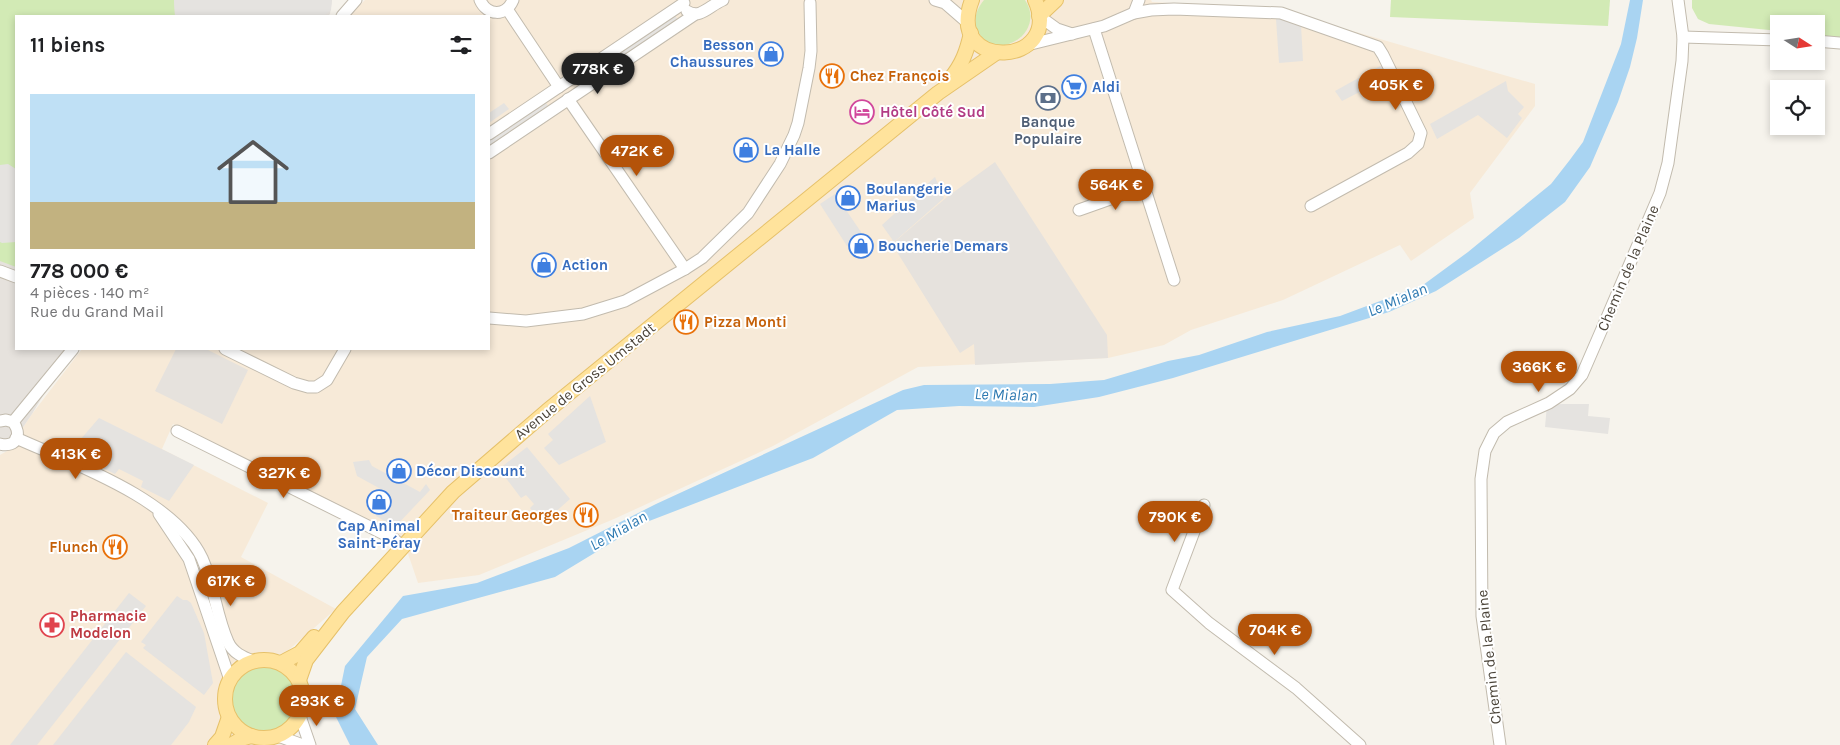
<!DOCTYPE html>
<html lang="fr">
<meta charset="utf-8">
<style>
:root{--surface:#fff;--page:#f2f2f2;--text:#202124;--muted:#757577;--line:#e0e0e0;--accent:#b45309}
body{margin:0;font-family:Karla,sans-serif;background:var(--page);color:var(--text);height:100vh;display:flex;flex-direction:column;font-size:19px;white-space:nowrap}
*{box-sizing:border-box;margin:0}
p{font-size:16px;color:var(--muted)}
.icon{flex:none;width:28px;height:28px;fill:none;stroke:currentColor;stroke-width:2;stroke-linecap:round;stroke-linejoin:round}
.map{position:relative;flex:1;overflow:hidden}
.sheet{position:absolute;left:15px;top:15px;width:475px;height:335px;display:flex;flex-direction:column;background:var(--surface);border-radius:0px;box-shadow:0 2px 8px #0003}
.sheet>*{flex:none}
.needle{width:32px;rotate:102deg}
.controls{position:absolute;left:1770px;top:15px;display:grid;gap:10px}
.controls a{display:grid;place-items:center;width:55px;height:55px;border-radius:0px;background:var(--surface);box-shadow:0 2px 8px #0003;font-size:25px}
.price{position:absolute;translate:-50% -42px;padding:0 11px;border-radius:18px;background:var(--accent);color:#fff;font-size:16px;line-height:32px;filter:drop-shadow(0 1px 2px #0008)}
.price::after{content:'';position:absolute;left:50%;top:30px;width:15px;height:11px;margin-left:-8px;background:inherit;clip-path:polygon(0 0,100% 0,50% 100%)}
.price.active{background:#222;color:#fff}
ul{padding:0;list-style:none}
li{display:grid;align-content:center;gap:10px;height:265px;padding:0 15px}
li+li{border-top:1px solid var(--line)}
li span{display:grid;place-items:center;height:155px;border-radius:0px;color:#555}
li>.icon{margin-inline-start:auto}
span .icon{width:90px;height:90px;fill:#fffc;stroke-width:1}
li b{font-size:21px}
h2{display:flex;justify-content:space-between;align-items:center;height:60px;padding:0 15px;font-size:21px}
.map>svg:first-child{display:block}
.commercial{fill:#f7ead8}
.industrial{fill:#e6e2dd}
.green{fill:#d2eab5}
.parking{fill:#e5e3e0}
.water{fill:#a9d4f2}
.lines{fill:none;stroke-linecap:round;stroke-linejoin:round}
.minor-casing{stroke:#c2bbae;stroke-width:13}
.major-casing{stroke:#e6c16a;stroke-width:16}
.minor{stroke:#fff;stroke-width:11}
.major{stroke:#ffe39c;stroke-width:14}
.labels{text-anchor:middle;stroke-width:4;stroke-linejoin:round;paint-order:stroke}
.shop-label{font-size:15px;font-weight:bold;fill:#366cbe;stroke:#fff;text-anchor:start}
.food-label{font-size:15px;font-weight:bold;fill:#c56008;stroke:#fff;text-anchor:start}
.hotel-label{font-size:15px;font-weight:bold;fill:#b23c85;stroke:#fff;text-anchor:start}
.service-label{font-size:15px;font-weight:bold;fill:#4e5e75;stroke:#fff}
.street-label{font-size:15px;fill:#4b4439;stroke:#fff}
.health-label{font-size:15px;font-weight:bold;fill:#be3a42;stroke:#fff;text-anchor:start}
.water-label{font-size:16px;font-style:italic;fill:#2e7ab2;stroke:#fff}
</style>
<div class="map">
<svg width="1840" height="745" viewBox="0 0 1840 745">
<rect width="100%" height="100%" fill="#f6f3ec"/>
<polygon class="commercial" points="365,0 1151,0 1152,2 1277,9 1535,84 1535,106 1470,193 1474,218 1411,261 1400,245 1283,300 1191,330 1164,345 1108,358 918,367 773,446 614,519 479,575 418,583 403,539 277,478 173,424 162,449 268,503 241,557 336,609 285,653 280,654 257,653 249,655 236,662 223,675 217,705 223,720 232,733 247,743 290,745 0,745 0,455 7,451 32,414 82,349 489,349 489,16 349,16"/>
<g class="industrial">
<polygon points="0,0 332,0 330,14 328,16 16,16 16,349 71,349 32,414 7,451 0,448"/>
<polygon points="995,162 1107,335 1108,358 975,365 974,344 960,353 892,244 947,197"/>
<polygon points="176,349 206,349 248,370 222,424 155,391"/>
</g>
<g class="green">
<polygon points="0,0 174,0 175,16 16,16 16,267 0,261"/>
<path d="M984,0H1025C1048,34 992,66 977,29C973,19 977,8 984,0Z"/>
<polygon points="1391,0 1610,0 1608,26 1390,17"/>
<polygon points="1692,0 1840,0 1840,38 1816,35 1816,24 1779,24 1779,31 1709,24 1698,19 1692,8"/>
<circle cx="264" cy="699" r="33"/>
</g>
<g class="parking">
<polygon points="174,0 332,0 331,10 324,16 175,16"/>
<polygon points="673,13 678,20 582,85 577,78"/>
<polygon points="1276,19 1286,19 1301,25 1303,61 1279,63"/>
<polygon points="1382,65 1389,77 1342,101 1335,91"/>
<polygon points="1506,81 1508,91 1524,107 1518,114 1522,118 1507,138 1478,115 1437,139 1430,124"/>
<polygon points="545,101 549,108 489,149 489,138"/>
<polygon points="504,103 509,109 489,123 489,113"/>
<polygon points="8,164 16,169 16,242 2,243 0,242 0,165"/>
<polygon points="935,177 944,198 894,242 882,225"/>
<polygon points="1122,179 1125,189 1100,196 1097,186"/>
<polygon points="835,194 861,232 861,238 847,246 820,204"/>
<polygon points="590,396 606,442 559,465 544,448 553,440 548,434"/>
<polygon points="1563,404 1589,404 1588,416 1610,418 1608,434 1545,427 1547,405"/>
<polygon points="99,418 194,465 169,501 141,487 143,481 119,469 115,474 71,453 74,447"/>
<polygon points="527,447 570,499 542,524 530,508 534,504 526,495 521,498 499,469"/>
<polygon points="369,460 372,466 420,492 426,484 430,490 395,527 376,516 388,493 357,476 353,462"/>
<polygon points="129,593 146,606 37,745 10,745"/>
<polygon points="177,596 183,600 187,600 191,603 204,633 213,683 204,695 143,648 146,645 141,642"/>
<polygon points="126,652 196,707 189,722 171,745 53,745"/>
</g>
<polygon class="water" points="1630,0 1643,0 1637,38 1630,67 1618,102 1590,167 1565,202 1519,238 1436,291 1389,312 1173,378 1099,397 1034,407 959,406 897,410 813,458 644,523 555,577 402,619 367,657 355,709 378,745 350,745 335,715 345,666 403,596 477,583 569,548 656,504 903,390 924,385 1050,384 1104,380 1168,361 1199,355 1267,332 1340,316 1423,285 1468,252 1551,184 1569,161 1583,142 1621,44"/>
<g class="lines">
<g class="minor-casing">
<g id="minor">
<path d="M480,0C487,16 506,17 513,0"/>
<polyline points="935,0 945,3 968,23"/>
<polyline points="507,9 559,87"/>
<path d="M687,11C700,20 710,5 723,0"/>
<polyline points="1134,13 1139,0"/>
<polyline points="342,16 356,0"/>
<polyline points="1039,16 1057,29 1072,34"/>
<polyline points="1094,29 1174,280"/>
<polyline points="1683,37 1779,40"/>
<polyline points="1816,41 1840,43"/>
<polyline points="1027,45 1104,26 1134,13 1151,10 1174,9 1281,13 1378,47 1383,55 1421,133 1418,144 1408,153 1311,206"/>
<polyline points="568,99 685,269"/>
<polyline points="489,134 684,3"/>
<polyline points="489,153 694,15"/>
<polyline points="1079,210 1144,187"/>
<polyline points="0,271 16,277"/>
<polyline points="489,318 526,321 583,314 625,301 685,269 702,258 748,213 780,164 794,135 798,123 809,68 811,51 810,3"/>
<polyline points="225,349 294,383 308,387 316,387 327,380 345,349"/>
<path d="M0,421L6,420L13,422C22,434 17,448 0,444"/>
<polyline points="13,422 73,349"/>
<polyline points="177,431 394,539 403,547"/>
<path d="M16,438C74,464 174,499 202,558C214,585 216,615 228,642C233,653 243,657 253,661"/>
<polyline points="1204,505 1172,590 1209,623 1296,688 1360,745"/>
<polyline points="159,514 189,559 230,680"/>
<polyline points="300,716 310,745"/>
<polyline points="278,736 303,745"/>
<polyline points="1500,745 1482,616 1481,479 1485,451 1494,433 1507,422 1549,403 1570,389 1582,375 1608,315 1660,193 1668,163 1682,61 1683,37 1678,0"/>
</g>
</g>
<g class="major-casing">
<g id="major">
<path d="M972,0C944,73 1065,67 1035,0"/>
<polyline points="1039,16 1056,0"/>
<path d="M950,79C962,65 967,51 971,33"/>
<circle cx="264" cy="699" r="39"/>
<polyline points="281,663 300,653 314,637"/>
<polyline points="299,680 306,660 343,612 453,492 547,411 938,93 996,53"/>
<polyline points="215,745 222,737 229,717"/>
<polyline points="231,745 241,739 251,736"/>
</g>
</g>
<use href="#minor" class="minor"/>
<use href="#major" class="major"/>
</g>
<defs>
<g id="shop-ring" transform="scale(1.25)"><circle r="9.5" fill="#fff" stroke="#3f7fe0" stroke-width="1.5"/><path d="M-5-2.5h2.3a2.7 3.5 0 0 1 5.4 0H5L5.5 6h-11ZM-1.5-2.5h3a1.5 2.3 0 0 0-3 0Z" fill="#3f7fe0"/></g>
<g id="restaurant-ring" transform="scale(1.25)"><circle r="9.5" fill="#fff" stroke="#e8710a" stroke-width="1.5"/><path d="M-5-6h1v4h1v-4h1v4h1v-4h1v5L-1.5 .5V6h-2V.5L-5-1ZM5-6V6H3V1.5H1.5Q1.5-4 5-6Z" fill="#e8710a"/></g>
<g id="supermarket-ring" transform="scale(1.25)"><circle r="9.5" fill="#fff" stroke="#3f7fe0" stroke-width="1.5"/><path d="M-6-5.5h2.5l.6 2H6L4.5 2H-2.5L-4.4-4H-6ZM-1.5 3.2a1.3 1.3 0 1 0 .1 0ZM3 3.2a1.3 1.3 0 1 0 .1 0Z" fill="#3f7fe0"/></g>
<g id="bank-ring" transform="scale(1.25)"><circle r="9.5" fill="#fff" stroke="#5c6f8a" stroke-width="1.5"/><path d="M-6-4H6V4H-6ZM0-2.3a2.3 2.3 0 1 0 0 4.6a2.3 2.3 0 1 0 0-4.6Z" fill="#5c6f8a"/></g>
<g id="hotel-ring" transform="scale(1.25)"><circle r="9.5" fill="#fff" stroke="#d1479c" stroke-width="1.5"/><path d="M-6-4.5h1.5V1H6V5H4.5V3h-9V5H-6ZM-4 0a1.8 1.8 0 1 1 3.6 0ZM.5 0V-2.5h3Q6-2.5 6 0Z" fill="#d1479c"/></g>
<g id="pharmacy-ring" transform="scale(1.25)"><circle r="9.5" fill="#fff" stroke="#e0444e" stroke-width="1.5"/><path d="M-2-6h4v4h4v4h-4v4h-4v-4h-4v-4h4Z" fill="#e0444e"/></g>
</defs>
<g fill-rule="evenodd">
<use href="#shop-ring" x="771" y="54"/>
<use href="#restaurant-ring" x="832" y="76"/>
<use href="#supermarket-ring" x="1074" y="87"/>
<use href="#bank-ring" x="1048" y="98"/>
<use href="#hotel-ring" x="862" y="112"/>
<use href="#shop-ring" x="746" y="150"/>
<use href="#shop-ring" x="848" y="198"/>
<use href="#shop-ring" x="861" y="246"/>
<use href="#shop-ring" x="544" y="265"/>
<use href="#restaurant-ring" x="686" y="322"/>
<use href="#shop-ring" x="399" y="471"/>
<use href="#shop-ring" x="379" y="502"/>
<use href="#restaurant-ring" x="586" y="515"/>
<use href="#restaurant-ring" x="115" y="547"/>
<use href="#pharmacy-ring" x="52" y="625"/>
</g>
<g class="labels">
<g class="shop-label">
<text x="754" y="50" text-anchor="end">Besson<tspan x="754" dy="17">Chaussures</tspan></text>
<text x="1092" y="92">Aldi</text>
<text x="764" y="155">La Halle</text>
<text x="866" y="194">Boulangerie<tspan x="866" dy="17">Marius</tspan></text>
<text x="878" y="251">Boucherie Demars</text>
<text x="562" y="270">Action</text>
<text x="416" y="476">Décor Discount</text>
<text x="379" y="531" text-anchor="middle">Cap Animal<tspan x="379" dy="17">Saint-Péray</tspan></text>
</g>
<g class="food-label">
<text x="850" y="81">Chez François</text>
<text x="704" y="327">Pizza Monti</text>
<text x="568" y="520" text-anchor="end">Traiteur Georges</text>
<text x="98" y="552" text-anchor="end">Flunch</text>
</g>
<g class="hotel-label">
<text x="880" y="117">Hôtel Côté Sud</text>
</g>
<g class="service-label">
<text x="1048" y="127">Banque<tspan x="1048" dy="17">Populaire</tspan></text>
</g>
<g class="street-label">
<text transform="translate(1628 268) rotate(-67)" y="5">Chemin de la Plaine</text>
<text transform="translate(585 381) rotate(-39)" y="5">Avenue de Gross Umstadt</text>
<text transform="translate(1489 657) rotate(-96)" y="5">Chemin de la Plaine</text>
</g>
<g class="health-label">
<text x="70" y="621">Pharmacie<tspan x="70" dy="17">Modelon</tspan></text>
</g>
<g class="water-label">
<text transform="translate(1397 299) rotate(-23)" y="6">Le Mialan</text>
<text transform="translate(1006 394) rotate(2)" y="6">Le Mialan</text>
<text transform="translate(618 530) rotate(-30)" y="6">Le Mialan</text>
</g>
</g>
</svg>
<div class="controls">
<a><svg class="needle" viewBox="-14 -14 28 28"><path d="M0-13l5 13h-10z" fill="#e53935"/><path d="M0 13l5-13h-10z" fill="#757577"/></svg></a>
<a><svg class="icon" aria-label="locate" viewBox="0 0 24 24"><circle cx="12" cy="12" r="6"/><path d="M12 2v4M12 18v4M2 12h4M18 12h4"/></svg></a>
</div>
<b class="price active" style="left:598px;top:95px">778K €</b>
<b class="price" style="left:1396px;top:111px">405K €</b>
<b class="price" style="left:637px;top:177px">472K €</b>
<b class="price" style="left:1116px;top:211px">564K €</b>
<b class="price" style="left:1539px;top:393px">366K €</b>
<b class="price" style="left:76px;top:480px">413K €</b>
<b class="price" style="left:284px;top:499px">327K €</b>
<b class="price" style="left:1175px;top:543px">790K €</b>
<b class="price" style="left:231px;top:607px">617K €</b>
<b class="price" style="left:1275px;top:656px">704K €</b>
<b class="price" style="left:317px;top:727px">293K €</b>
<section class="sheet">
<h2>11 biens<svg class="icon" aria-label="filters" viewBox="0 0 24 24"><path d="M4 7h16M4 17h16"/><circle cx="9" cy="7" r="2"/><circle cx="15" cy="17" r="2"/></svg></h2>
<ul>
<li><span style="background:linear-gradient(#bfe0f5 70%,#c2b280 0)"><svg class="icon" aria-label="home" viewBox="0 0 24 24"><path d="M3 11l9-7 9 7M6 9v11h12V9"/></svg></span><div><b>778 000 €</b><p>4 pièces · 140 m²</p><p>Rue du Grand Mail</p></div></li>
</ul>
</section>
</div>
